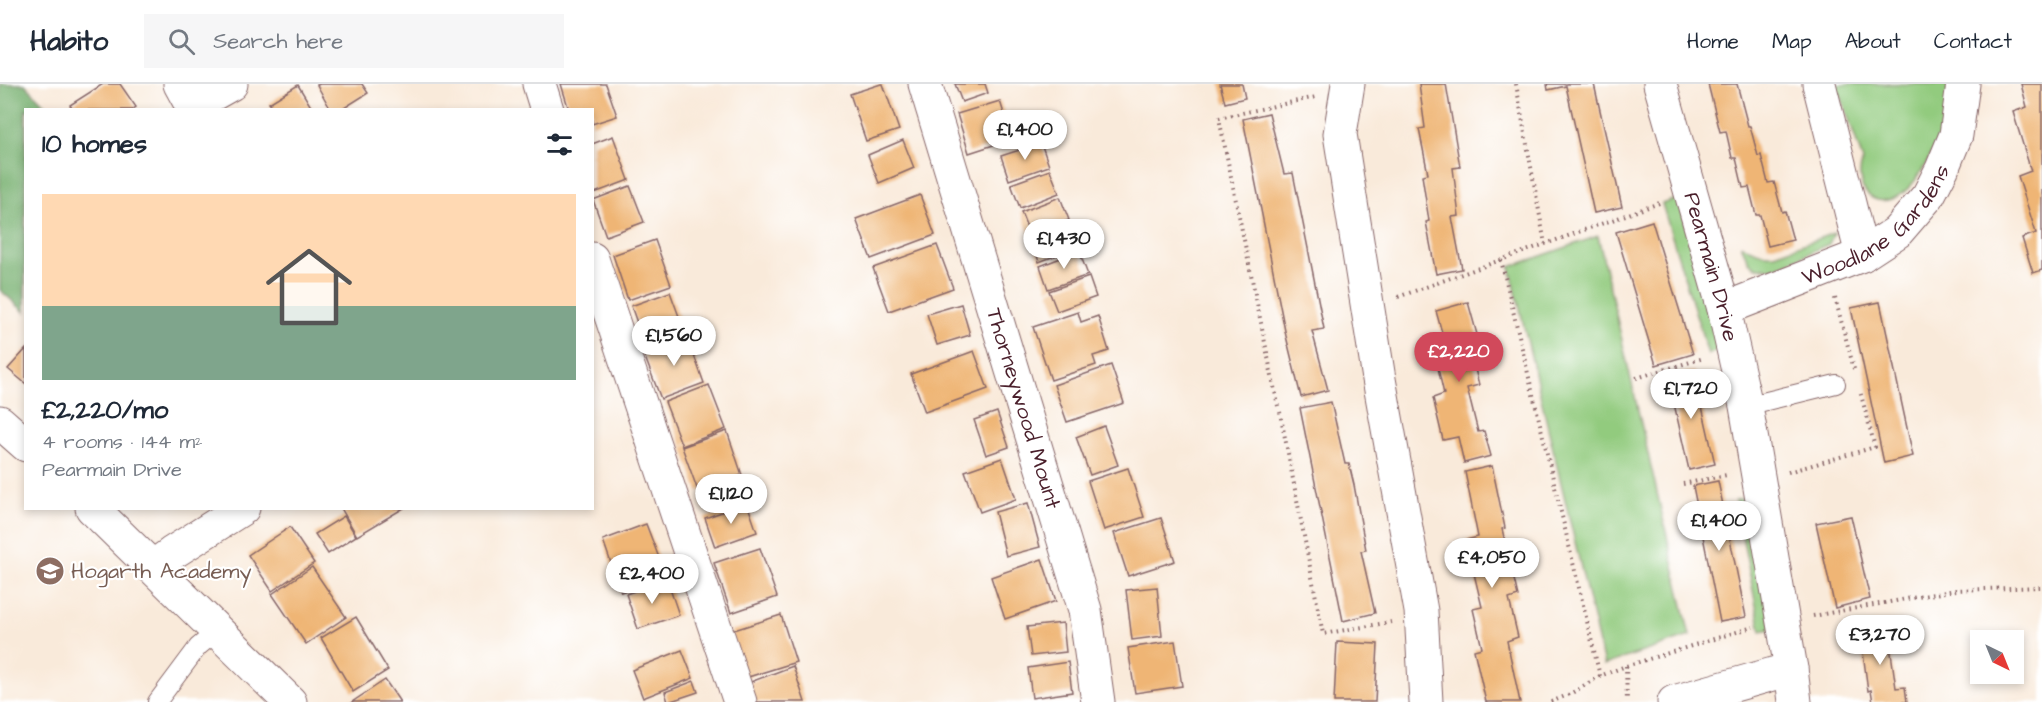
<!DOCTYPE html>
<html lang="en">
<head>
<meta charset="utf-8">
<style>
	:root { --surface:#fff; --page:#f6f6f7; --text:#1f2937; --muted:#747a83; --line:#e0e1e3; --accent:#d1495b }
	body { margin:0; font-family:"Architects Daughter",sans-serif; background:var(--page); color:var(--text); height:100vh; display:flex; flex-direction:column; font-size:22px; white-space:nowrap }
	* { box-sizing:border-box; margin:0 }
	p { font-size:20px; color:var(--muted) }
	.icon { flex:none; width:33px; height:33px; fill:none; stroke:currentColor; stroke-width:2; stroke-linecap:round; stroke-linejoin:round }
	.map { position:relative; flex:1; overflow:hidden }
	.side { position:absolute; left:24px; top:24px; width:570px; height:402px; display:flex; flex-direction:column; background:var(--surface); border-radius:0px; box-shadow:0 3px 9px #0003 }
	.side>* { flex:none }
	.needle { width:39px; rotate:137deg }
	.controls { position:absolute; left:1970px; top:546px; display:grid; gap:12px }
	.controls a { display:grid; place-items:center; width:54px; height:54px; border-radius:0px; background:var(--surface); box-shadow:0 3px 9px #0003; font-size:30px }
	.price { position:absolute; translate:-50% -51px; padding:0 14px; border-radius:21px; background:#fff; color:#222; font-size:20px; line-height:39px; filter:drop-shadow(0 2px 3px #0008) }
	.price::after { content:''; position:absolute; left:50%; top:36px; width:18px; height:14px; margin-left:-9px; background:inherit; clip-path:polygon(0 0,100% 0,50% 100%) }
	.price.current { background:var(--accent); color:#fff }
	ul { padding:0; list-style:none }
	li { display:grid; align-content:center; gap:12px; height:318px; padding:0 18px }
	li+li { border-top:2px solid var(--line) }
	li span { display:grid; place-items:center; height:186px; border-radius:0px; color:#555 }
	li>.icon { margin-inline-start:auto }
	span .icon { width:108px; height:108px; fill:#fffc; stroke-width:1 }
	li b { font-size:26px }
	h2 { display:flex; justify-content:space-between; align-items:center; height:72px; padding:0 18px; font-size:26px }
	header { display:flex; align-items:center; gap:36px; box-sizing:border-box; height:84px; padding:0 30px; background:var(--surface); border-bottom:2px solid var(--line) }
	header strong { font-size:28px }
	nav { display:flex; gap:33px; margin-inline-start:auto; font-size:21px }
	.search { width:420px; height:54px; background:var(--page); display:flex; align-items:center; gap:15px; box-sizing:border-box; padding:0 21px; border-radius:0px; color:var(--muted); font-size:22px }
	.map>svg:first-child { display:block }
</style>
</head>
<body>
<header>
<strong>Habito</strong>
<div class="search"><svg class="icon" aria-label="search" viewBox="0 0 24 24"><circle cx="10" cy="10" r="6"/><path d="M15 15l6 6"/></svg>Search here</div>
<nav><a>Home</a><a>Map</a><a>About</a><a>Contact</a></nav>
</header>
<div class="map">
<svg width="2042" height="618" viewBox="0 0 2042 618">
	<rect width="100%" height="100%" fill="#fff"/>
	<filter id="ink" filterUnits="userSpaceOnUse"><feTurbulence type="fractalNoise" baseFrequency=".0167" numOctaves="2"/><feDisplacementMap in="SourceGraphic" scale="12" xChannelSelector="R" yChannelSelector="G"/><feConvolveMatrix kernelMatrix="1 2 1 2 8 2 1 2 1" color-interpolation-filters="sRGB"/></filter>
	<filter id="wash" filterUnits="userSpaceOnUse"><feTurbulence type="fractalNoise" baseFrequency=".008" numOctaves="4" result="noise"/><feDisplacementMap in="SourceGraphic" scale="24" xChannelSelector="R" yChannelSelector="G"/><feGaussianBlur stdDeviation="1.35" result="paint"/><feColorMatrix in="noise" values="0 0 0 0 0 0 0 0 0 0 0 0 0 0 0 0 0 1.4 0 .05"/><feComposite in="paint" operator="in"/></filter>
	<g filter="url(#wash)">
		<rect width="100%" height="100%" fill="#f9eada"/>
		<g fill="#92cb7e" stroke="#6e7554" stroke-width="1.5">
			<path d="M1830 0H1949C1948 9 1949 19 1947 28 1941 54 1920 103 1894 114 1869 125 1853 99 1863 77L1841 12 1831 5Z"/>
			<path d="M1678 114 1723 265 1708 270 1662 120Z"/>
			<path d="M1834 149 1829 160 1775 184H1757L1749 178 1741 161 1765 170H1775Z"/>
			<path d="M1598 152 1690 552 1604 581 1510 183Z"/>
			<path d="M1746 414 1772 545 1761 547 1735 416Z"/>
		</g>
		<path fill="#75af6d" stroke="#60674c" stroke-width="1.5" d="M0 0H25L49 25 26 26 25 228 0 206Z"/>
		<g id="blocks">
			<g fill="#efb574">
				<path d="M103 0H120L136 23 132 26H73L70 21Z"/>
				<path d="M320 0H362L368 9 341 26H331L317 1Z"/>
				<path d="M561 0H606L617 32 592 40V26H569Z"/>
				<path d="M881 0H883L899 46 866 57 850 10Z"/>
				<path d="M955 0H985L988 9 962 18Z"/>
				<path d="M1220 0H1242L1245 14 1225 19Z"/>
				<path d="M1419 0H1446L1460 83 1453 84 1459 132 1452 133 1462 185 1436 190 1426 138 1429 137 1422 91 1428 90 1419 45 1425 44Z"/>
				<path d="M1547 0H1594L1622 123 1594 129 1566 2 1548 6Z"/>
				<path d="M1708 0H1737L1748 42H1750L1758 72 1761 71 1768 99 1774 98 1782 128 1785 127 1793 156 1768 162 1760 131H1756L1749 103 1743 104 1736 74H1732L1726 47 1720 48Z"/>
				<path d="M2021 0H2042V186L2033 189 2022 154 2036 149 2018 92 2031 87 2013 28 2027 23Z"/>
				<path d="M298 1 313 26H274L269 19Z"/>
				<path d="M1000 17 1012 55 969 69 957 30Z"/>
				<path d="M1269 29 1284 90 1293 89 1324 245 1312 247 1328 306 1301 313 1286 252 1243 35Z"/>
				<path d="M613 52 629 96 592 110V60Z"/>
				<path d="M903 56 914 84 879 99 868 71Z"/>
				<path d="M1041 59 1049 82 1009 96 1001 72Z"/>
				<path d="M1050 86 1059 109 1020 124 1011 100Z"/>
				<path d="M630 102 644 138 606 152 593 116Z"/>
				<path d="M920 111 935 151 871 175 856 135Z"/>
				<path d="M1060 113 1069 136 1030 151 1021 128Z"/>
				<path d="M1652 137 1693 270 1656 281 1616 148Z"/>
				<path d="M1070 140 1078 163 1039 178 1031 154Z"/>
				<path d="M655 156 671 201 628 216 613 171Z"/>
				<path d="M937 161 953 204 889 227 873 184Z"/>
				<path d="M1079 167 1088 191 1048 205 1040 182Z"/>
				<path d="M1089 193 1096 213 1057 227 1049 207Z"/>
				<path d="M670 208 684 246 645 261 631 222Z"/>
				<path d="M1468 218 1478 254 1468 257 1479 301 1467 304 1478 348 1484 347 1491 372 1464 379 1458 353 1443 356 1433 314 1444 310 1434 267 1446 263 1436 227Z"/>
				<path d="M1880 218 1913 372 1884 379 1851 224Z"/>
				<path d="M961 220 970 251 937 261 927 230Z"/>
				<path d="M1078 228 1081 238 1098 232 1109 267 1093 272 1096 281 1051 296 1033 243Z"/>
				<path d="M687 252 704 299 661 315 643 268Z"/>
				<path d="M26 265V300L8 285Z"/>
				<path d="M974 267 988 305 925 328 911 290Z"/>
				<path d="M1111 281 1124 319 1067 338 1054 301Z"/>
				<path d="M1694 287 1715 380 1689 386 1668 293Z"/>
				<path d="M709 301 726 345 682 362 665 318Z"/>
				<path d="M1331 318 1345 380H1349L1354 401 1366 466 1361 467 1375 529 1343 537 1300 324Z"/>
				<path d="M997 328 1009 363 986 371 974 336Z"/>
				<path d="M1104 342 1118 381 1090 391 1076 353Z"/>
				<path d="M727 347 742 391 698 407 682 363Z"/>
				<path d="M1002 374 1016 415 980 428 965 387Z"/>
				<path d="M1492 382 1505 444 1502 445 1518 512 1509 515 1518 553 1507 557 1520 618H1486L1474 566 1482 564 1473 525 1482 523 1466 456 1478 453 1465 388Z"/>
				<path d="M1128 384 1144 433 1104 446 1088 397Z"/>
				<path d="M1718 397 1746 533 1720 538 1693 402Z"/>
				<path d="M747 419 757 448 715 463 705 434Z"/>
				<path d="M1028 419 1040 463 1006 472 995 428Z"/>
				<path d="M341 424H404L357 452Z"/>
				<path d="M344 432 356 452 328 470 315 450Z"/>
				<path d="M1851 432 1870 515 1835 524 1816 439Z"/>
				<path d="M1161 434 1175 477 1128 492 1114 449Z"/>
				<path d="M646 440 666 492 621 508 603 456Z"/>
				<path d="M290 443 314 479 272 507 248 471Z"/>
				<path d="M760 464 777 513 731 529 714 479Z"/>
				<path d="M1042 475 1056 517 1005 535 991 493Z"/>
				<path d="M312 483 346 533 306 560 272 510Z"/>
				<path d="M667 496 679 531 638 545 626 510Z"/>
				<path d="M1157 503 1162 552 1132 556 1126 506Z"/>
				<path d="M781 531 796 578 745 594 731 547Z"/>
				<path d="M356 533 388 586 353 608 321 554Z"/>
				<path d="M1063 539 1066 568 1031 572 1027 543Z"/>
				<path d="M1887 541 1896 604 1905 603 1907 618H1873L1871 606 1868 607 1860 545Z"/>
				<path d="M1175 557 1182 602 1135 609 1128 564Z"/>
				<path d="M1337 558 1378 560 1375 618H1334Z"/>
				<path d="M682 566 693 594 643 614 632 586Z"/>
				<path d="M1068 578 1072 608 1032 614 1028 584Z"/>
				<path d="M793 582 805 618H755L748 599Z"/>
				<path d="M385 596 400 618H352Z"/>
				<path d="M694 597 698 608 668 618 665 608Z"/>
			</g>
		</g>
	</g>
	<g filter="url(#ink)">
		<use href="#blocks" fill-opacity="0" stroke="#876668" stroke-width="1.5"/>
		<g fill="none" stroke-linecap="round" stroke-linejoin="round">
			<g stroke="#876668" stroke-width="20">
				<g id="service">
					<path d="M1746 322 1836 300"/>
					<path d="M157 618 198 563 217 547"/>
				</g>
			</g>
			<g stroke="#876668" stroke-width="35">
				<g id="minor">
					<path d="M180 0 192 22 231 0"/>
					<path d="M539 0 547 26"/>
					<path id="s1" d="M925 0 1085 526 1098 618"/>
					<path d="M1348 0 1340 50 1379 295 1421 527 1426 618"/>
					<path id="s2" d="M1660 0 1724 225 1746 322 1791 585 1795 618"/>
					<path d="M1819 0 1862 171"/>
					<path d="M592 175 740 618"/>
					<path id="s3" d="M1724 225 1862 171 1897 148 1928 112 1942 85 1956 51 1963 0"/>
					<path d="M153 483 172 469 243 424"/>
					<path d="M1674 618 1791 585"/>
				</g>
			</g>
			<g stroke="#876668" stroke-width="35">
				<g id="tertiary">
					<path d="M0 338 26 361"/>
					<path d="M92 424 290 618"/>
				</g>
			</g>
			<g stroke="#876668" stroke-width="4" stroke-dasharray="1.5 4.5" stroke-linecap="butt">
				<path d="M1516 0 1545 160"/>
				<path d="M1501 176 1600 592"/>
				<path d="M1398 213 1662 118"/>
				<path d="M1835 214 1854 285"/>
				<path d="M1636 294 1704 274"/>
				<path d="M1278 322 1219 34 1316 13"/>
				<path d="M1280 328 1323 550 1391 538"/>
				<path d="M1788 388 1875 363 1860 307"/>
				<path d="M1683 400 1727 391"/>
				<path d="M1813 532 1956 506 2042 503"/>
				<path d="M1626 582 1627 618"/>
				<path d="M1551 618 1570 610 1600 592 1626 582 1753 543"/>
			</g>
			<use href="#service" stroke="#fff" stroke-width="18"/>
			<use href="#minor" stroke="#fff" stroke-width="33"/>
			<use href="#tertiary" stroke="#fff" stroke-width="33"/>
		</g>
	</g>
	<defs>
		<g id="school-disc" transform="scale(1.5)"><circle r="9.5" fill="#8d6e63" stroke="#fff"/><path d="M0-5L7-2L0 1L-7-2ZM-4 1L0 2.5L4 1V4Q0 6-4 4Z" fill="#fff"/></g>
	</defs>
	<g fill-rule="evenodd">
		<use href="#school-disc" x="50" y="487"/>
	</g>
	<g text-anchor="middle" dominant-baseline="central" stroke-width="4.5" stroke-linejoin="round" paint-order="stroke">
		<g font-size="22" fill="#4a1f2b" stroke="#fff">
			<text stroke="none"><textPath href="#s3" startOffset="178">Woodlane Gardens</textPath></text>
			<text stroke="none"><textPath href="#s2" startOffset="190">Pearmain Drive</textPath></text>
			<text stroke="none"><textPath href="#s1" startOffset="339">Thorneywood Mount</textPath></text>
		</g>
		<g font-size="22" fill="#785e54" stroke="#fff" text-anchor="start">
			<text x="71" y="487">Hogarth Academy</text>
		</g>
	</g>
</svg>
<div class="controls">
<a><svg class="needle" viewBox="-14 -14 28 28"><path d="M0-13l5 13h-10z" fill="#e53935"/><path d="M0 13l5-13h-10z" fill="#747a83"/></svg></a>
</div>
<b class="price" style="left:1025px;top:77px">£1,400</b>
<b class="price" style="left:1064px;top:186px">£1,430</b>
<b class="price" style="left:674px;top:283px">£1,560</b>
<b class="price current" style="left:1459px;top:299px">£2,220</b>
<b class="price" style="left:1691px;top:336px">£1,720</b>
<b class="price" style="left:731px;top:441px">£1,120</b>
<b class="price" style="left:1719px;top:468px">£1,400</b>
<b class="price" style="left:1492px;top:505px">£4,050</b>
<b class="price" style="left:652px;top:521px">£2,400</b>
<b class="price" style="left:1880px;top:582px">£3,270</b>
<section class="side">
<h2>10 homes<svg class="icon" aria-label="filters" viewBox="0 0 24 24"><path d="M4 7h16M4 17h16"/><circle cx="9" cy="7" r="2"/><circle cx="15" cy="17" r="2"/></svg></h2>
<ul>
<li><span style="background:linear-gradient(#ffd9b3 60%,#7fa58c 0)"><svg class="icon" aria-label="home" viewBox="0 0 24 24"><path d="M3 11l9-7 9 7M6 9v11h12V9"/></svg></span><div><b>£2,220/mo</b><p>4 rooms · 144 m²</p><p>Pearmain Drive</p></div></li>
</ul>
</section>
</div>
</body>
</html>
